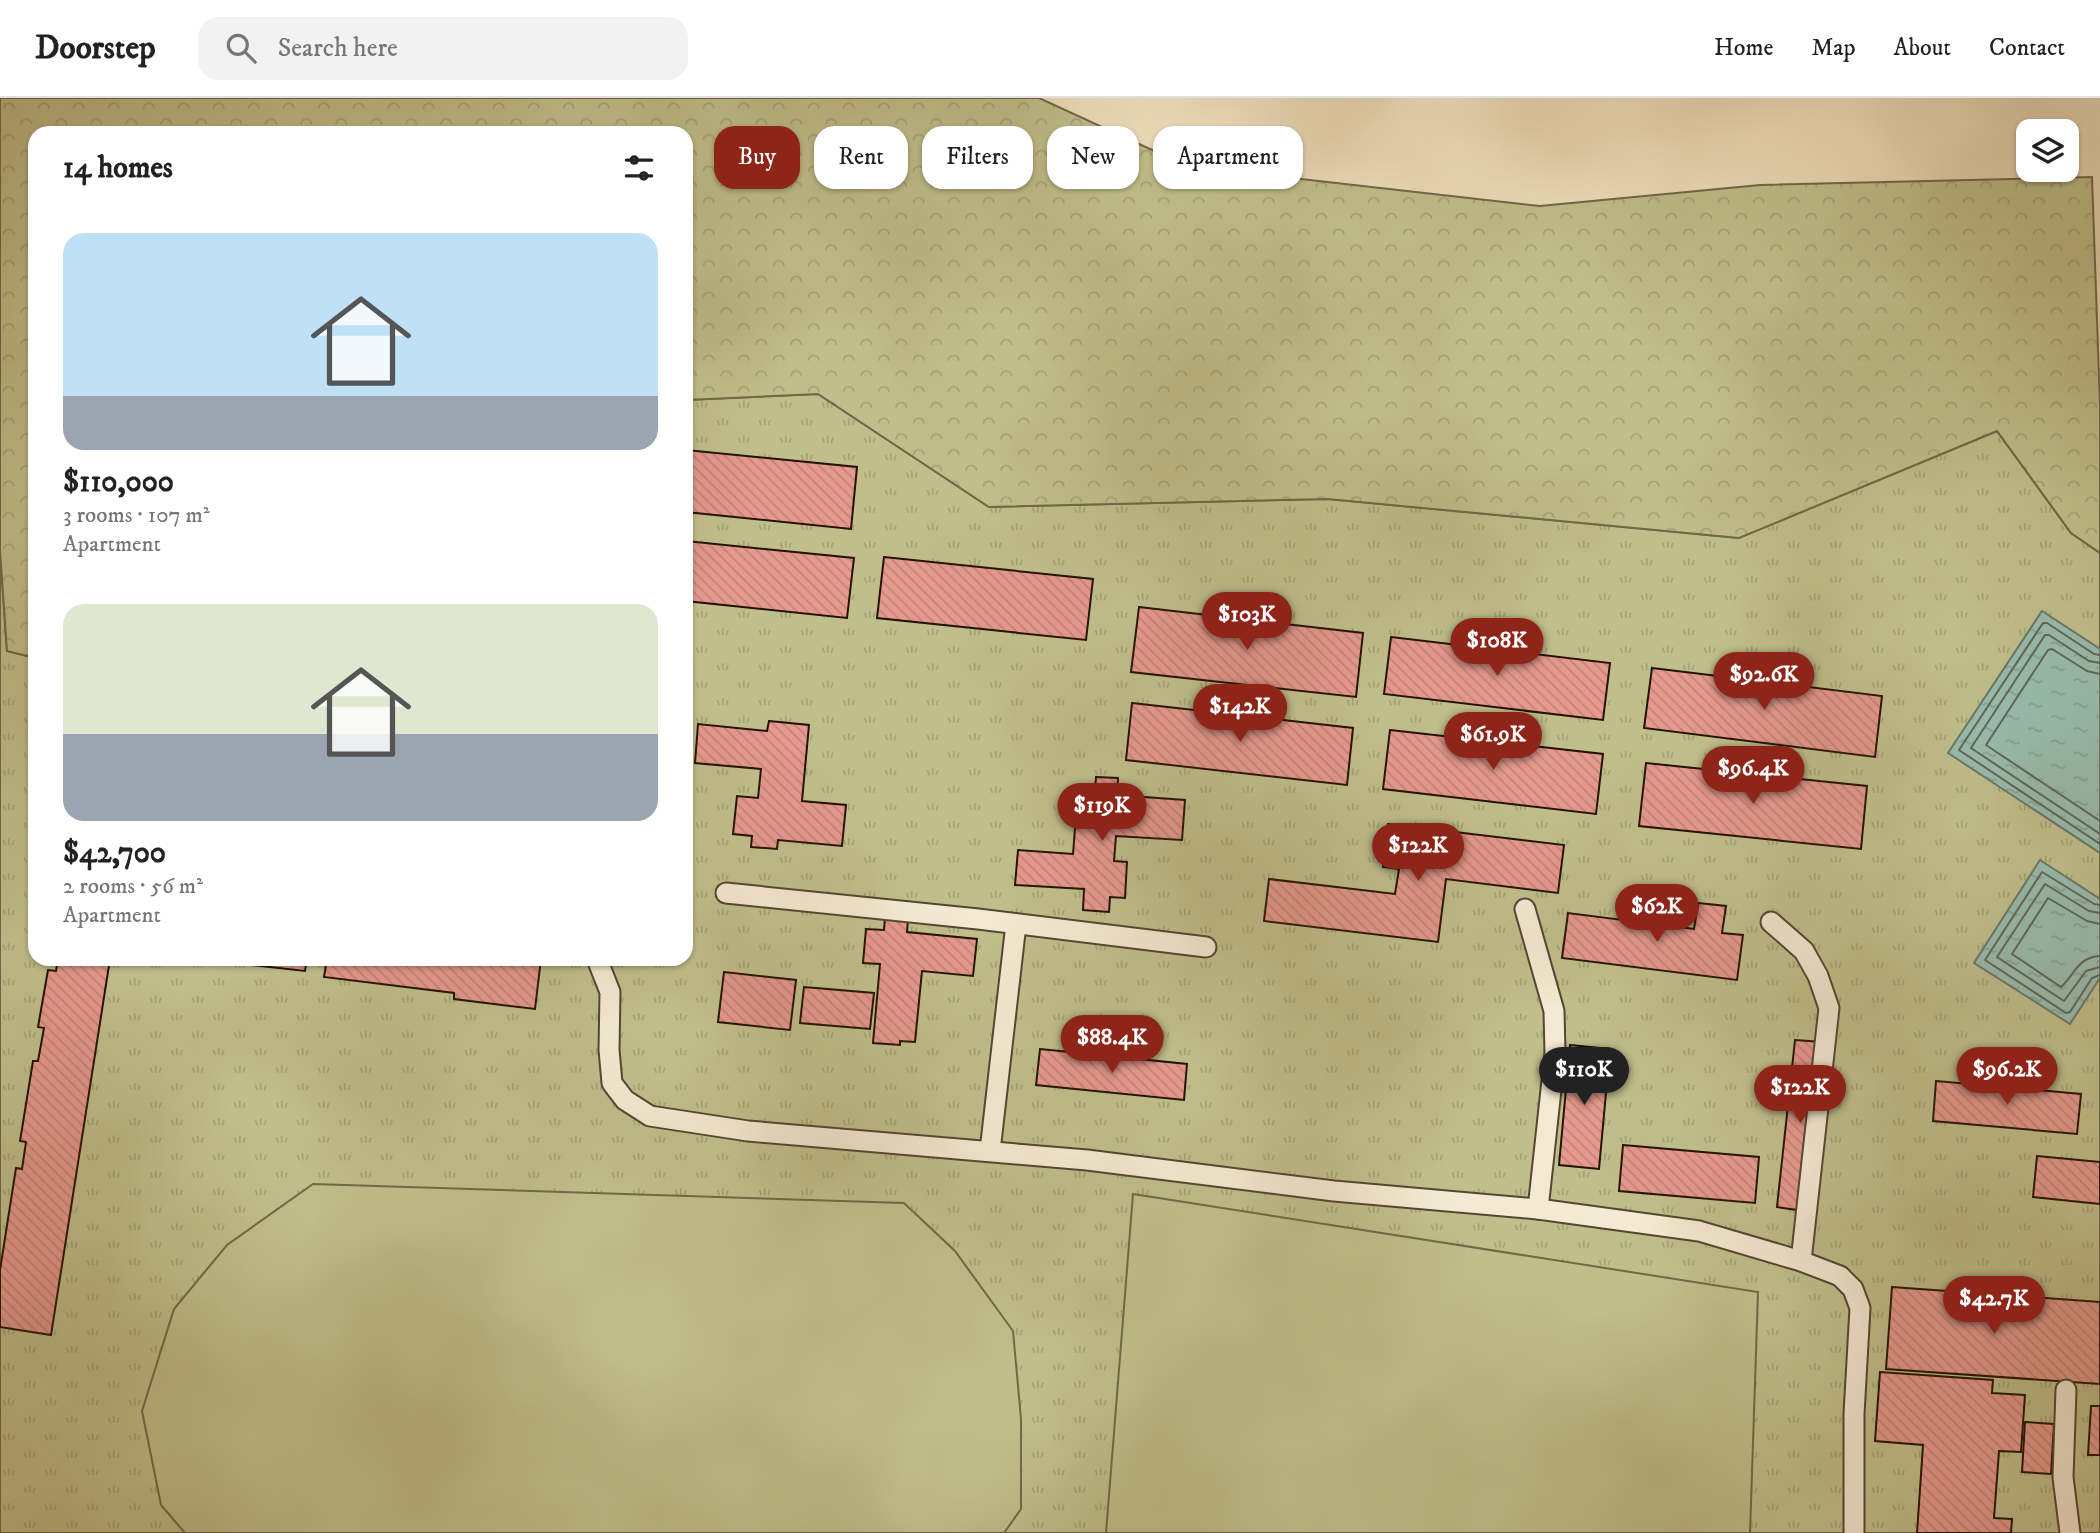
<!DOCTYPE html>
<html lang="en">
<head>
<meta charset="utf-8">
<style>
	:root { --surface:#fff; --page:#f2f2f2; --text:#222; --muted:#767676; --line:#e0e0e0; --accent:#8f2418 }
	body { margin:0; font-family:"IM FELL DW Pica",serif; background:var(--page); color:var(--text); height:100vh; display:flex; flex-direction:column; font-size:26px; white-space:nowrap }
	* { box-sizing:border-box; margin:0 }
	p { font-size:23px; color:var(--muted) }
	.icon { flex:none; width:38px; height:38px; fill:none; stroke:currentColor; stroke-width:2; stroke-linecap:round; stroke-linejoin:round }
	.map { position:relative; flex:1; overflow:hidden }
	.panel { position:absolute; left:28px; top:28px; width:665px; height:840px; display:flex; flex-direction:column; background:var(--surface); border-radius:21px; box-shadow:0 2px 5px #0004 }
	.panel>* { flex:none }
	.guide { position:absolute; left:714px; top:28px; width:665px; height:63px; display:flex; gap:14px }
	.buttons { position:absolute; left:2016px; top:21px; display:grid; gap:14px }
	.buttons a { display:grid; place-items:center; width:63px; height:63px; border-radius:14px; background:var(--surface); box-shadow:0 2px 5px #0004; font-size:35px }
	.price { position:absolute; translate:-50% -60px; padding:0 16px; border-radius:24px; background:var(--accent); color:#fff; font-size:23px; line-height:46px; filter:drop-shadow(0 2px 4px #0008) }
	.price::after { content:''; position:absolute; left:50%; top:42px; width:21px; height:16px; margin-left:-10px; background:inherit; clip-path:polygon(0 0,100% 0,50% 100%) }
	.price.current { background:#222; color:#fff }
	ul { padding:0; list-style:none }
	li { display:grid; align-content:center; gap:14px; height:371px; padding:0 35px }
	li span { display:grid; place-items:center; height:217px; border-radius:21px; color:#555 }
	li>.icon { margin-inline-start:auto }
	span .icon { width:126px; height:126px; fill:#fffc; stroke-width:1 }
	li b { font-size:30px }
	h2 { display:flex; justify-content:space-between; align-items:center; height:84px; padding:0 35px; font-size:30px }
	.pill { padding:0 24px; border-radius:21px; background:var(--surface); box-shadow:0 2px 5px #0004; font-size:24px; line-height:63px }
	.pill.current { background:var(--accent); color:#fff }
	header { display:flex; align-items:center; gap:42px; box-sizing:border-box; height:98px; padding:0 35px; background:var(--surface); border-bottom:2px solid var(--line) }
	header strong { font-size:33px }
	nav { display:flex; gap:38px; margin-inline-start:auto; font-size:24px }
	.search { width:490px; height:63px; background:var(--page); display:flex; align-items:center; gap:18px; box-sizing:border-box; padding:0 24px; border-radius:21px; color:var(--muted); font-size:26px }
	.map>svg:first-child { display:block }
</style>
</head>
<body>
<header>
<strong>Doorstep</strong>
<div class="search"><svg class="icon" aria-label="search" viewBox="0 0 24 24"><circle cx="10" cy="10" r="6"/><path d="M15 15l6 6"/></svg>Search here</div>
<nav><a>Home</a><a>Map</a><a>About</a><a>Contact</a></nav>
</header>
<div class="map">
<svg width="2100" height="1435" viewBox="0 0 2100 1435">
	<defs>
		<pattern id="grass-tufts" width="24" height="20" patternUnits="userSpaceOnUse" patternTransform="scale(1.75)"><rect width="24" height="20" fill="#c0bf8c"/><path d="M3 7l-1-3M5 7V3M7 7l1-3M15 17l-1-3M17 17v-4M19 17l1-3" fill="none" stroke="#a5a377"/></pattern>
		<pattern id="forest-crowns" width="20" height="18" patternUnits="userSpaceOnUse" patternTransform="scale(1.75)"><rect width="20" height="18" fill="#c0bf8c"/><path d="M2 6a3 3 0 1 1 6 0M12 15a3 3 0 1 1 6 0" fill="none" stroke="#a5a377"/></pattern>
		<pattern id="water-ripples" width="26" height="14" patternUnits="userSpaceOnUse" patternTransform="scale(1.75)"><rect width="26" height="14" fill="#99bcae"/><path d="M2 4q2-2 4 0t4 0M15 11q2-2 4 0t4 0" fill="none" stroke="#84a194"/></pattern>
		<pattern id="building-back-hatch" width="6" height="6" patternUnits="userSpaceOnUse" patternTransform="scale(1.75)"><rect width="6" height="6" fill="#e6998e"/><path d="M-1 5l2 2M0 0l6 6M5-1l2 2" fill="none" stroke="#c58379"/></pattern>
	</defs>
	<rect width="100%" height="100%" fill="#eedebc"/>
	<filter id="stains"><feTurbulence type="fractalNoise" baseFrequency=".00286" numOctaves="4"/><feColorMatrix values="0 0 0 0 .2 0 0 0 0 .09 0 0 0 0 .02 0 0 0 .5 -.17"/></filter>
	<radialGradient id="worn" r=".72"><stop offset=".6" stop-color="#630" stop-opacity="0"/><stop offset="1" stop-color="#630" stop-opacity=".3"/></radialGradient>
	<path fill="url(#grass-tufts)" stroke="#726848" stroke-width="2" d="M818 296 989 409 1328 401 1739 440 1997 333 2071 435 2100 455V1435H0V453L7 553 35 560V861H686V302Z"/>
	<path fill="url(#forest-crowns)" stroke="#726848" stroke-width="2" d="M0 0H1039L1187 68 1540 108 1760 87 2092 79 2100 308V455L2071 435 1997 333 1739 440 1328 401 989 409 818 296 686 302V35H35V560L7 553 0 453Z"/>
	<g fill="#c0bf8c" stroke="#726848" stroke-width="2">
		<path d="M313 1086 904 1105 955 1153 1013 1233 1021 1321V1411L1004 1435H185L161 1407 142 1313 174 1211 227 1147Z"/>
		<path d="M1133 1096 1758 1194 1750 1435H1106Z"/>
	</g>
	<g fill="url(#water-ripples)" stroke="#6a786a" stroke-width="2">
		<path d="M2042 513 2100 551V755L1948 655Z"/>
		<path d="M2040 762 2100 801V880L2070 926 1974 865Z"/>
	</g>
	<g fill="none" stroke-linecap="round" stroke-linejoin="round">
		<g stroke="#5e6759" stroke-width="2">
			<path d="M2100 557 2094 556 2047 525H2043L1959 652 2100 746"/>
			<path d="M2100 565 2089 563 2049 537H2045L1971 650 2100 736"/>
			<path d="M2100 576 2087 573 2052 551 2048 552 1986 647 2100 723"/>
			<path d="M2100 807 2094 806 2042 774 1985 862 2066 915 2070 914 2092 880 2100 877"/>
			<path d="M2100 815 2089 813 2045 786 1997 859 2064 903 2086 873 2100 869"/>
			<path d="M2100 826 2087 823 2048 800 2012 856 2061 889C2075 876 2078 859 2100 858"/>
		</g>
	</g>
	<g fill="url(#building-back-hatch)" stroke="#241204" stroke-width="2">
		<path d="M686 352 857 369 851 431 686 414Z"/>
		<path d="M686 443 854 460 847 520 686 503Z"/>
		<path d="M884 459 1093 481 1086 542 877 520Z"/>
		<path d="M1139 509 1363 535 1356 599 1131 574Z"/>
		<path d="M1391 539 1610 565 1603 622 1384 596Z"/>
		<path d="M1652 570 1882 598 1875 659 1644 630Z"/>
		<path d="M1132 605 1353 630 1347 687 1126 662Z"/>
		<path d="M769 623 809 627 802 703 846 707 842 748 778 742 777 751 751 749 752 738 733 736 737 698 758 700 761 671 695 665 698 626 767 633Z"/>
		<path d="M1390 632 1603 656 1596 716 1383 691Z"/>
		<path d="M1646 665 1867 688 1861 751 1639 728Z"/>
		<path d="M1096 679 1118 680 1117 697 1185 702 1182 742 1116 738 1114 763 1127 764 1125 800 1110 799 1109 814 1083 812 1084 791 1015 787 1018 752 1073 756 1078 692 1095 693Z"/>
		<path d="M1388 726 1564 747 1558 795 1446 781 1438 844 1264 823 1269 781 1395 796 1399 771 1383 769Z"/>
		<path d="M1698 805 1726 808 1722 835 1743 837 1737 882 1562 860 1568 815 1694 831Z"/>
		<path d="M885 819 908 821 907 834 977 841 973 878 922 873 915 944 900 943V947L873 945 880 866 863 865 866 831 884 832Z"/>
		<path d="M58 861H110L51 1237 0 1229V1172L16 1070 22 1071 26 1044 20 1043 33 963H38L44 930 38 929 48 872 56 873Z"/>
		<path d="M215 861H307L305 873 215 863Z"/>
		<path d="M327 861H541L535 911 454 901V895L324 879Z"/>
		<path d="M724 874 796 882 790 932 718 924Z"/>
		<path d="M804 889 874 895 870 931 800 925Z"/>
		<path d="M1795 942 1822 944 1804 1113 1777 1109Z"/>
		<path d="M1570 947 1610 951 1599 1071 1559 1067Z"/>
		<path d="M1040 951 1187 966 1184 1002 1036 987Z"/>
		<path d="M1936 983 2081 996 2077 1036 1933 1023Z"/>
		<path d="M1623 1047 1759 1059 1755 1105 1619 1093Z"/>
		<path d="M2037 1058 2100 1064V1106L2033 1099Z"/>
		<path d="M1892 1189 2100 1204V1286L1886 1271Z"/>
		<path d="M1880 1274 1993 1282 1992 1295 2025 1297 2021 1354 1999 1353 1994 1420 2012 1421 2011 1435H1917L1923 1347 1875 1343Z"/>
		<path d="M2091 1308H2100V1357H2088Z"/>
		<path d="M2025 1324 2054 1326 2051 1376 2022 1374Z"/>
	</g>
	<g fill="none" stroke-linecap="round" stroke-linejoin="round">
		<g stroke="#564532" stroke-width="23">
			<g id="lane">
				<path d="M726 795 978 821 1206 849"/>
				<path d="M1525 811 1554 913 1555 955 1538 1111"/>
				<path d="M1771 824 1804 853 1818 878 1829 910 1801 1163"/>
				<path d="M597 861 610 894 609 952 612 985 625 1002 650 1018 748 1033 1087 1062 1334 1093 1538 1111 1699 1133 1801 1163 1840 1178 1853 1191 1860 1210 1854 1316V1435"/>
				<path d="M990 1053 1016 826"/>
				<path d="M2066 1292 2063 1379 2070 1435"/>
			</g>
		</g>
		<use href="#lane" stroke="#f4ead3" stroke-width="19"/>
	</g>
	<rect width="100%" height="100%" filter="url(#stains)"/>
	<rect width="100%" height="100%" fill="url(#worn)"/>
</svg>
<div class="buttons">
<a><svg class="icon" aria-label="layers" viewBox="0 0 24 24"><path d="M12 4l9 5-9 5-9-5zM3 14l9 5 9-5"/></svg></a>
</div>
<b class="price" style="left:1247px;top:554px">$103K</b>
<b class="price" style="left:1497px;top:580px">$108K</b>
<b class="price" style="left:1764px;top:614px">$92.6K</b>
<b class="price" style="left:1240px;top:646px">$142K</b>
<b class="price" style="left:1493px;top:674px">$61.9K</b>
<b class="price" style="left:1753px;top:708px">$96.4K</b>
<b class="price" style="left:1102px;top:745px">$119K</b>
<b class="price" style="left:1418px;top:785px">$122K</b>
<b class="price" style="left:1657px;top:846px">$62K</b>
<b class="price" style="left:1112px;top:977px">$88.4K</b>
<b class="price current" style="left:1584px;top:1009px">$110K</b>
<b class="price" style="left:2007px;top:1009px">$96.2K</b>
<b class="price" style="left:1800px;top:1027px">$122K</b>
<b class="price" style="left:1994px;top:1238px">$42.7K</b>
<div class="guide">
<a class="pill current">Buy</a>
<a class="pill">Rent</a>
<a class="pill">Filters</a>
<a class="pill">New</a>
<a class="pill">Apartment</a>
</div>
<section class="panel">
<h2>14 homes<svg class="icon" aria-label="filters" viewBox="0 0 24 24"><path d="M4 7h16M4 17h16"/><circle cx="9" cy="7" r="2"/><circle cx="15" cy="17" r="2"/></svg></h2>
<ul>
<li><span style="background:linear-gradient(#bfe0f5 75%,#9aa5b1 0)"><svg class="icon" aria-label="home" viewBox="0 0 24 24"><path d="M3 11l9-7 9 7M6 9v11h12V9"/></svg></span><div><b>$110,000</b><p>3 rooms · 107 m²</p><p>Apartment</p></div></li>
<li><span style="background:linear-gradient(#dfe7d0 60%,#9aa5b1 0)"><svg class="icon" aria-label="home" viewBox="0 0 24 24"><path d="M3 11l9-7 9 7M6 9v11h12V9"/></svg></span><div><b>$42,700</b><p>2 rooms · 56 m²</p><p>Apartment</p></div></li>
</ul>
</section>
</div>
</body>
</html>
